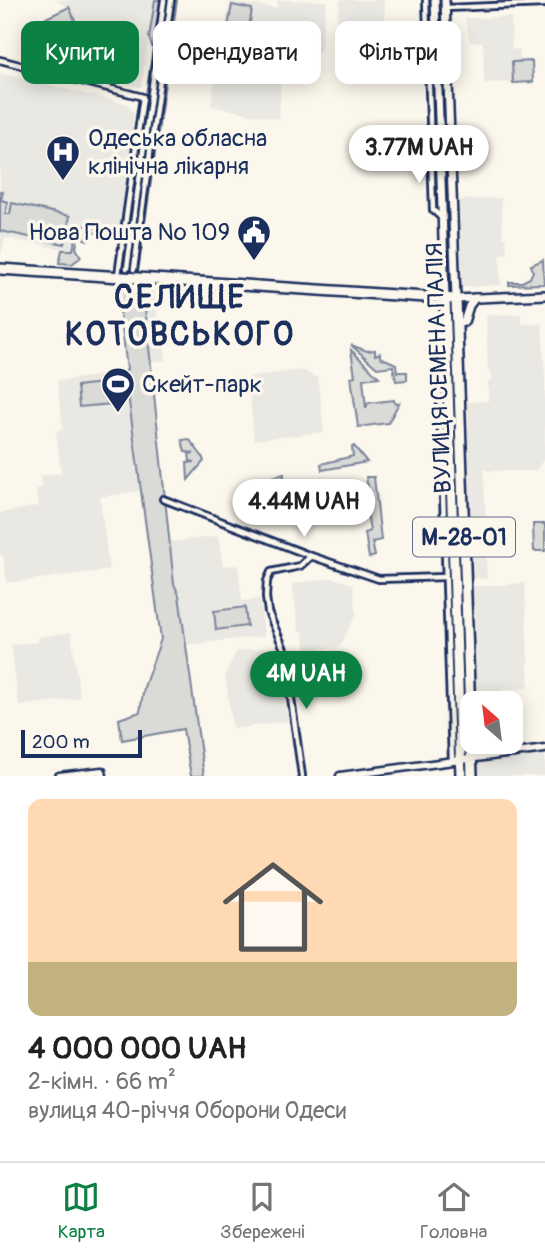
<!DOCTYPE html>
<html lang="uk">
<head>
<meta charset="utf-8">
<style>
	:root { --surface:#fff; --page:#f6f6f6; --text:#202124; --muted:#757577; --line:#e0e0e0; --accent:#0b8043 }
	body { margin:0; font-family:Pangolin,sans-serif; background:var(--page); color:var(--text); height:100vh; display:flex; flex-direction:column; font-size:26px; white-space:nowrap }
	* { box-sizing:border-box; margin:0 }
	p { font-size:23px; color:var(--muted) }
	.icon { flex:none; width:38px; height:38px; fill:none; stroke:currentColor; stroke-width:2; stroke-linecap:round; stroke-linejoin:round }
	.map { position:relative; height:776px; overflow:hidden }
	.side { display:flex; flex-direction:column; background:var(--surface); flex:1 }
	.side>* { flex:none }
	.guide { position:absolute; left:21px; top:21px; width:504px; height:63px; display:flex; gap:14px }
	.needle { width:46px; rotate:332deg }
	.controls { position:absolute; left:460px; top:691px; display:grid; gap:14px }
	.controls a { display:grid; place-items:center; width:63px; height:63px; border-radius:14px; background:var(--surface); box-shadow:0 4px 18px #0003; font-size:35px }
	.scale { position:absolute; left:21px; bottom:18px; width:121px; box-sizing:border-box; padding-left:7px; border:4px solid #1b2f5e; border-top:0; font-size:19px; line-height:24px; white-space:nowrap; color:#1b2f5e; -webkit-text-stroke:5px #fbf7ec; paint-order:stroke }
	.price { position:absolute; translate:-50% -60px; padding:0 16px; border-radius:24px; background:#fff; color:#222; font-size:23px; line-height:46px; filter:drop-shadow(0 2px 4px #0008) }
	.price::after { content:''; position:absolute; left:50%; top:42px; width:21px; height:16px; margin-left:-10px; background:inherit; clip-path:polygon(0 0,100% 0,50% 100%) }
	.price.current { background:var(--accent); color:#fff }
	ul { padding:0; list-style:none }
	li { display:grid; align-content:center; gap:14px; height:371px; padding:0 28px }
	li+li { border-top:2px solid var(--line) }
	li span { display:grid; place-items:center; height:217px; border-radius:14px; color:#555 }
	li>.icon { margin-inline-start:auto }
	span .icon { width:126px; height:126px; fill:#fffc; stroke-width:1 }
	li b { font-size:30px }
	.pill { padding:0 24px; border-radius:14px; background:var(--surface); box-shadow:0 4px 18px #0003; font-size:24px; line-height:63px }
	.pill.current { background:var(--accent); color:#fff }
	.menu { display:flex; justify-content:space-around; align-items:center; height:98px; border-top:2px solid var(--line); background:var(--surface); font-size:19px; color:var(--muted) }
	.menu a { display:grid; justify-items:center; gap:4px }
	.menu .current { color:var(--accent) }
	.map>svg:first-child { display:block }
</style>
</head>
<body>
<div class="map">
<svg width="545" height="776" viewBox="0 0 545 776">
	<rect width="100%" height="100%" fill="#fbf7ec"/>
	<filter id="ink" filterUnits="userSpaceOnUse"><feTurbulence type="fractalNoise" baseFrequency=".0143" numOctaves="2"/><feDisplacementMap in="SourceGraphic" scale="14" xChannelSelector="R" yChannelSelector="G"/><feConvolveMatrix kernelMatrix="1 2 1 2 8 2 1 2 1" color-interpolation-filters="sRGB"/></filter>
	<g filter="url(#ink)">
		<g fill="#eae8e2">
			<path d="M53 0H155L141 87 68 69 64 60 88 49 69 7Z"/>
			<path d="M278 0 327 1 320 51 223 39 230 2 276 8Z"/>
			<path d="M340 0H384L386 46 334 39Z"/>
			<path d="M511 17 512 49 520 50V62L512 63 513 82 484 83 483 42H470L465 18Z"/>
			<path d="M219 52 282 59 279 119 211 106Z"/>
			<path d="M0 73 128 104 134 114 120 231 78 225 73 251 5 238 0 259Z"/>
			<path d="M501 198 503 237 506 238 507 254H500L501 285 462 287 459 200Z"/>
			<path d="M143 289 155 291 160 345H164L166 360 151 362 145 309 139 310 137 295 143 294Z"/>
			<path d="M521 314V321L524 324H542L545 375V458L535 471H490L484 469 487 579 471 578 467 402 488 401V381H491V370H488L486 315Z"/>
			<path d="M302 370 318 378 324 432 254 440 248 377Z"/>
			<path d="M125 372 140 491 100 497 109 570 7 583 3 556 0 555V513L38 506 36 489 42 488 40 476 61 473 56 431 63 429 57 381Z"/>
			<path d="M218 536 223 566 238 565 242 601 260 599 264 636 186 645 179 595 174 584 169 542Z"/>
			<path d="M333 578 353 584 356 615 340 646 306 651 303 631H299L292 584Z"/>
			<path d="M525 583 529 688 502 689V703L472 704V742H503V747L471 750 465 587Z"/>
			<path d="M71 632 80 698 19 706 11 645 38 642V637Z"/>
			<path d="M265 648 279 663 288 721 233 729 225 675 237 651Z"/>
			<path d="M545 755V776H477L476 762Z"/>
		</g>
		<g fill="#dadad7" stroke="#7a849a" stroke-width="2">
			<path d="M155 0H177L138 272 127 271 124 266 125 254 129 251 135 194 131 192 153 49 149 38Z"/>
			<path d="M232 5 252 9 247 41 226 38Z"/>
			<path d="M69 7 88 49 64 60 44 19Z"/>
			<path d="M443 39 453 285 452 286 441 40Z"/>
			<path d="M532 61 533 82 513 83 512 62Z"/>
			<path d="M0 191 3 192 1 200 8 202 5 214H10L12 203 70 216 64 244 0 231Z"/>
			<path d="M78 225 120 231V234L113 238 106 232 95 233 89 229 86 234 90 238 89 240 84 239V230L80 229 76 248 81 257 72 264 59 263 62 250H73Z"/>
			<path d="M543 260 544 284 509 285V282H522L530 278 533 271 531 265Z"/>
			<path d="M117 288 130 289V295H137L139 309H145L174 584 179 595 204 776H191L183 729 122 740 119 719 140 712 144 687 161 639 125 372 127 369Z"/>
			<path d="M351 345 367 351 375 350V355L380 353V357L396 364 397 372H407V380L396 381 393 366 377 368Z"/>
			<path d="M351 350 379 377 363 379 366 408 368 403 394 400 395 404 399 403 388 423 358 427 351 377 355 376Z"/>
			<path d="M110 382 112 404 79 407 77 386Z"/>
			<path d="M189 439 202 456 204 461 188 480 187 463 195 462 190 461 189 454 194 453 185 452 182 440Z"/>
			<path d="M354 446 367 462 322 470 321 464 353 456 352 447Z"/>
			<path d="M284 474V490L255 495 272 477Z"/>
			<path d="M366 477H374L381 540 372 542 375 556 369 558 365 533 370 531 366 506 371 505Z"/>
			<path d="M533 524H545V551H534Z"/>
			<path d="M462 588 467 740 464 741 459 589Z"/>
			<path d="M245 607 247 626 216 630 214 611Z"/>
		</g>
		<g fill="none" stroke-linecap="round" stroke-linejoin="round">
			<g stroke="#1b2f5e" stroke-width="10">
				<g id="street">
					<path d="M426 0 433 210 442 218"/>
					<path d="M446 8 545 4"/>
					<path d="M0 60 143 97 118 275"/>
					<path d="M127 268 164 0"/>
					<path d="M134 269 171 0"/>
					<path d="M446 365 439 376 452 761"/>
					<path d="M163 499 311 556 379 579 445 577"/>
					<path d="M302 776 284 649 268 612 266 597 267 581 271 572 300 566 311 556"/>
				</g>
			</g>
			<g stroke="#1b2f5e" stroke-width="11">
				<g id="secondary">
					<path d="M59 776 102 771 103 776"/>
					<path d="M340 776 545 749"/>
				</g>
			</g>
			<g stroke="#1b2f5e" stroke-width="12">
				<g id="primary">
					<path d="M435 0 445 298"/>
					<path d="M445 0 456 299 545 295"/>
					<path d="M457 324 464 322 469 306 475 298"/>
				</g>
			</g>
			<g stroke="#1b2f5e" stroke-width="14">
				<g id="highway">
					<path d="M0 269 456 299 472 776"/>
					<path d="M445 298 461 776"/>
				</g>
			</g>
			<use href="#street" stroke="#fbf7ec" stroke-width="4.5"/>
			<use href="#secondary" stroke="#fbf7ec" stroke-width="6"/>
			<use href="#primary" stroke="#fbf7ec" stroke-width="7"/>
			<use href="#highway" stroke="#fbf7ec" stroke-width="9"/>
		</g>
	</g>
	<defs>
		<g id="hospital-pin" transform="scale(1.75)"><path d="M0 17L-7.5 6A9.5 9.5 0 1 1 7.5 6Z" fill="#1b2f5e" stroke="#fbf7ec"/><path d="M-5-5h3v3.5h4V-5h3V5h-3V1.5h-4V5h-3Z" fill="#fff"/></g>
		<g id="civic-pin" transform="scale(1.75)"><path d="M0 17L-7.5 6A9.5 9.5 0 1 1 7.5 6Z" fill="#1b2f5e" stroke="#fbf7ec"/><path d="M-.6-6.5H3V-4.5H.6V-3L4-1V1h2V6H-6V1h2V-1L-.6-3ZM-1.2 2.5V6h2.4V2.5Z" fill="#fff"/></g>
		<g id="stadium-pin" transform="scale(1.75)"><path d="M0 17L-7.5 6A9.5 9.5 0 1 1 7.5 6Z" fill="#1b2f5e" stroke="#fbf7ec"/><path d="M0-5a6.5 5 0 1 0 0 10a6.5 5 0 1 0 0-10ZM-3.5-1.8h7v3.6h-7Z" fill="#fff"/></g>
	</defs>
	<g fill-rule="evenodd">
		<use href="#hospital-pin" x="63" y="152"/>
		<use href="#civic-pin" x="254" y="232"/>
		<use href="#stadium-pin" x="118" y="384"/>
	</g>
	<g text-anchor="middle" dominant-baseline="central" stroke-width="7" stroke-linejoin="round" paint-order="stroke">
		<rect fill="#fbf7ec" stroke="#5e6b89" stroke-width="2" x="413" y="517.5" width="102" height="39" rx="5"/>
		<g font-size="23" font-weight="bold" fill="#1b2f5e">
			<text x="464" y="537">М-28-01</text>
		</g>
		<g font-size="24" fill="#1b2f5e" stroke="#fbf7ec" text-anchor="start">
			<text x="88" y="138">Одеська обласна<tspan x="88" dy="28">клінічна лікарня</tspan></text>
			<text x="230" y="232" text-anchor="end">Нова Пошта № 109</text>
			<text x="142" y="384">Скейт-парк</text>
		</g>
		<g font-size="24" fill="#1b2f5e" stroke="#fbf7ec">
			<text transform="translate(439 368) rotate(-92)">ВУЛИЦЯ СЕМЕНА ПАЛІЯ</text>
		</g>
		<g font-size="32" font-weight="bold" letter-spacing="2" fill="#1b2f5e" stroke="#fbf7ec">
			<text x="180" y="298">СЕЛИЩЕ<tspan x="180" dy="37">КОТОВСЬКОГО</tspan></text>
		</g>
	</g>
</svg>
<div class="controls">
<a><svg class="needle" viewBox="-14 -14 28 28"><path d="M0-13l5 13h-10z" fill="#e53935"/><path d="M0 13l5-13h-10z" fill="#757577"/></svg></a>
</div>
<div class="scale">200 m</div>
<b class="price" style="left:419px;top:185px">3.77M UAH</b>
<b class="price" style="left:304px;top:539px">4.44M UAH</b>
<b class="price current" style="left:306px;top:711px">4M UAH</b>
<div class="guide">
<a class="pill current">Купити</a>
<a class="pill">Орендувати</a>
<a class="pill">Фільтри</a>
</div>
</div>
<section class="side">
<ul>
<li><span style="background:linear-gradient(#ffd9b3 75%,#c2b280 0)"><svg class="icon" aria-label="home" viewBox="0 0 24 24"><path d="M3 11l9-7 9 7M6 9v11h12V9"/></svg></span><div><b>4 000 000 UAH</b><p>2-кімн. · 66 m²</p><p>вулиця 40-річчя Оборони Одеси</p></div></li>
</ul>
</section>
<nav class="menu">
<a class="current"><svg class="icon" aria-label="map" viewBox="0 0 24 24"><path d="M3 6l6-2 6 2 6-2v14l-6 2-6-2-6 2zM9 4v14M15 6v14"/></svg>Карта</a>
<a><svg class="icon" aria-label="saved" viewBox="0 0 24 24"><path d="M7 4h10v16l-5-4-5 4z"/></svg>Збережені</a>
<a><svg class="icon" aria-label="home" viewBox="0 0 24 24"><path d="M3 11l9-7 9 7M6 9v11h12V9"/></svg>Головна</a>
</nav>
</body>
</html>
